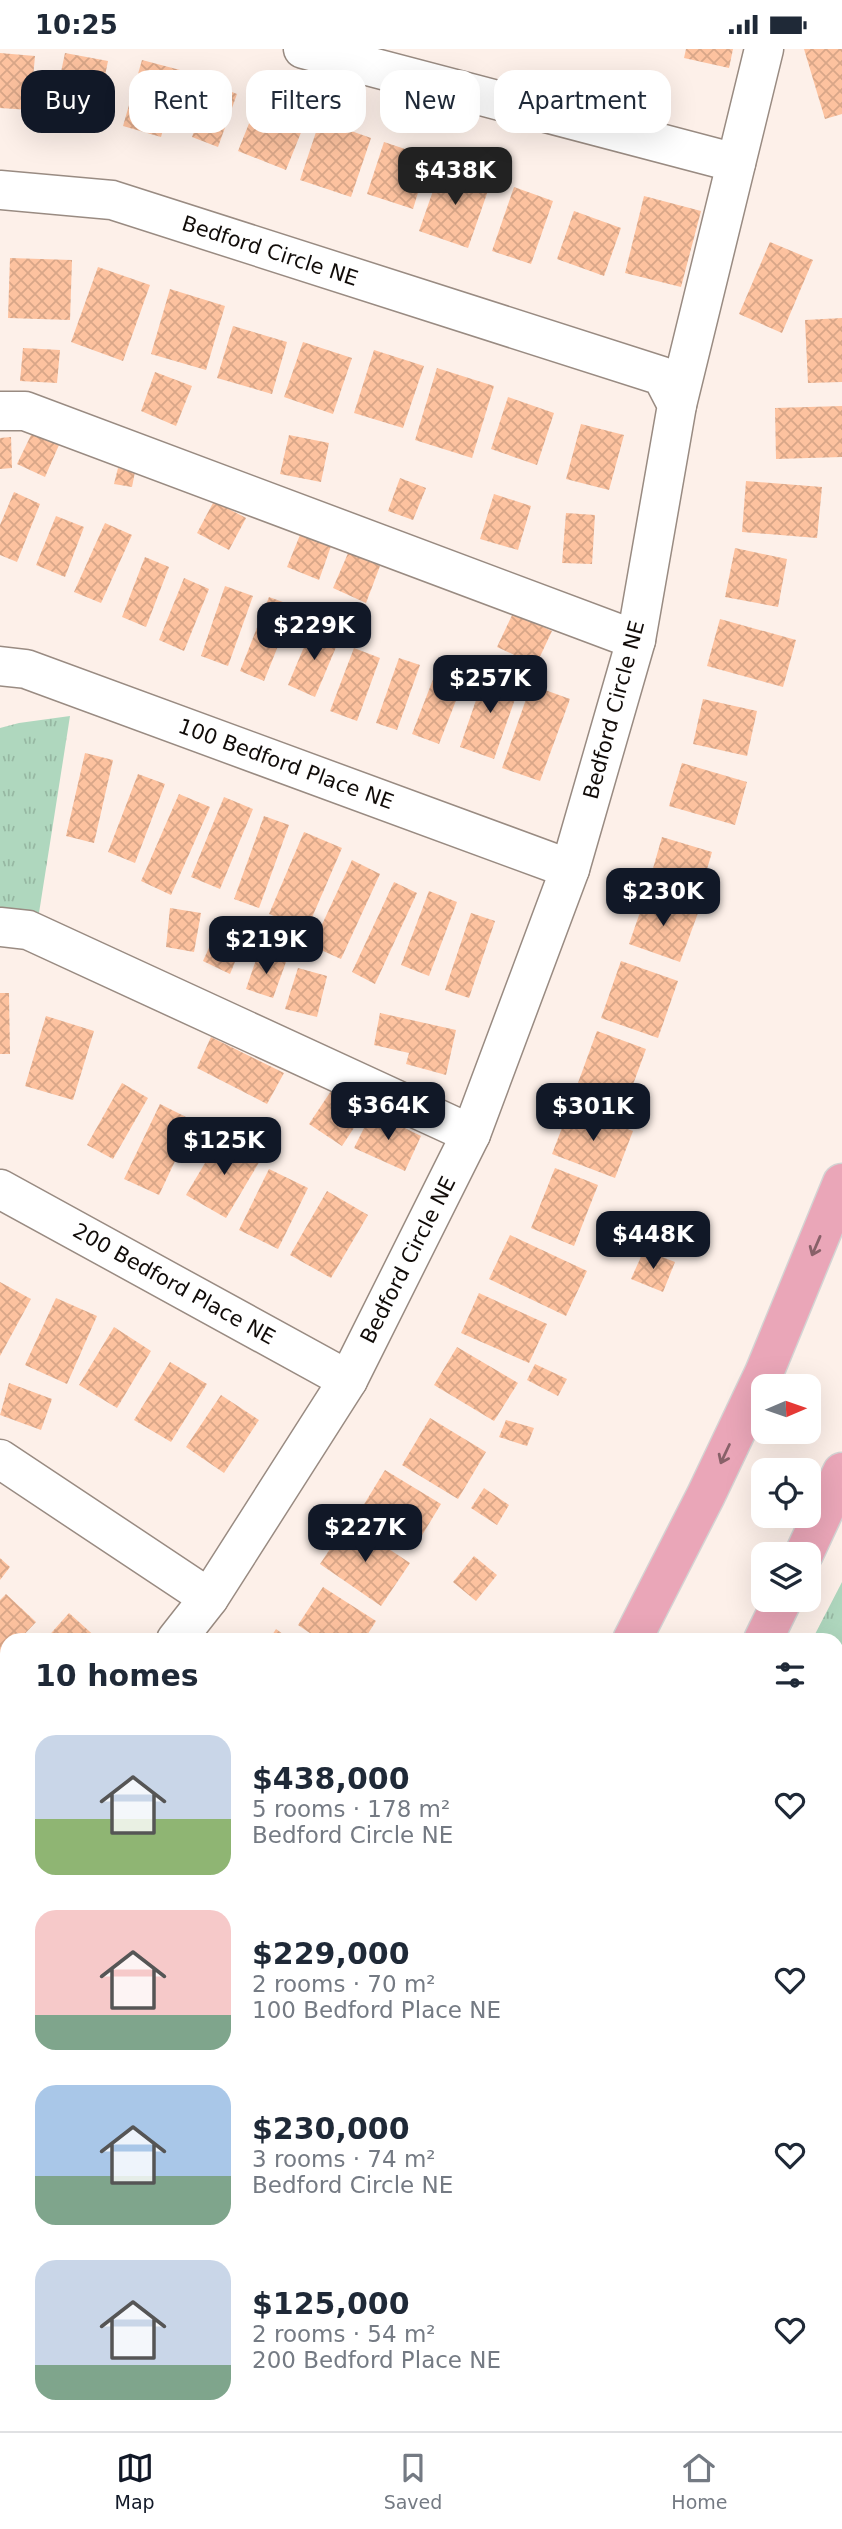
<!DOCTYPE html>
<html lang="en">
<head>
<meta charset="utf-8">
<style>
	:root { --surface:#fff; --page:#f6f6f7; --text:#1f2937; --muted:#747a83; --line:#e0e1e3; --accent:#111827 }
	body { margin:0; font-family:"DejaVu Sans",sans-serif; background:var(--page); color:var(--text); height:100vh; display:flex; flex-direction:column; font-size:26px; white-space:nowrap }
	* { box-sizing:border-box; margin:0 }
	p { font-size:23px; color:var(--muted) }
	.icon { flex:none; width:38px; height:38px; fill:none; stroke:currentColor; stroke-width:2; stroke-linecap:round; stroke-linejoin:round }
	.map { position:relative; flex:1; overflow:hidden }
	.details { position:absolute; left:0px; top:1584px; width:844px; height:800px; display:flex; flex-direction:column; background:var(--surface); border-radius:21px 21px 0 0; box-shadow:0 7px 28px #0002 }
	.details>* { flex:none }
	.hud { position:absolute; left:21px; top:21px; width:802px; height:63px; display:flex; gap:14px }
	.needle { width:46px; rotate:88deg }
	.tools { position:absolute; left:751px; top:1325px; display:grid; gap:14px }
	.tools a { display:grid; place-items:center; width:70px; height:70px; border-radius:14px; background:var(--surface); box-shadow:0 7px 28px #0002; font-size:35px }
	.price { position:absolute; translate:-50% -60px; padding:0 16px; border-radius:14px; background:var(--accent); color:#fff; font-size:23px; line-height:46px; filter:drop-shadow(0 2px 4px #0008) }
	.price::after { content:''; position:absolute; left:50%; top:42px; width:21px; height:16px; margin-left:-10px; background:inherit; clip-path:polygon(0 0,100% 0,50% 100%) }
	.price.on { background:#222; color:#fff }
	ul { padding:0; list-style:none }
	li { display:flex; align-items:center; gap:21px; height:175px; padding:0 35px }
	li span { display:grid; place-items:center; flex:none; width:196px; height:140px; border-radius:21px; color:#555 }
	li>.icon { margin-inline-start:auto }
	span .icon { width:84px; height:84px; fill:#fffc; stroke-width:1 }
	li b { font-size:30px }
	h2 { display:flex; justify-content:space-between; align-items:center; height:84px; padding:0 35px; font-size:30px }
	.chip { padding:0 24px; border-radius:21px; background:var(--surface); box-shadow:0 7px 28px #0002; font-size:24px; line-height:63px }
	.chip.on { background:var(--accent); color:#fff }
	.status { display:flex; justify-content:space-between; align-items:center; height:49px; padding:0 35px; background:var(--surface); direction:ltr }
	.status svg { height:19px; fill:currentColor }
	.tab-bar { display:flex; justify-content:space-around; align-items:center; height:98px; border-top:2px solid var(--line); background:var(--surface); font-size:19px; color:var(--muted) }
	.tab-bar a { display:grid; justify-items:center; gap:4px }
	.tab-bar .on { color:var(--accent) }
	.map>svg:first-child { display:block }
</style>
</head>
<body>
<div class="status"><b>10:25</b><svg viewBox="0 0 49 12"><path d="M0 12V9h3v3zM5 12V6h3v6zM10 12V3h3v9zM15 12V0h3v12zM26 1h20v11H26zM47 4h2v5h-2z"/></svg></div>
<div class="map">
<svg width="842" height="2382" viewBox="0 0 842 2382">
	<defs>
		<pattern id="grass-tufts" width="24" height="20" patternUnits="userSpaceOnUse" patternTransform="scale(1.75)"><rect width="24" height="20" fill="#afd7be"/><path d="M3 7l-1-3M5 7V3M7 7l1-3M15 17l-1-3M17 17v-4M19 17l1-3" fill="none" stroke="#96b7a2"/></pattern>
		<pattern id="building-cross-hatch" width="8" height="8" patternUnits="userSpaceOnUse" patternTransform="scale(1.75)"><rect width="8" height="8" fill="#fdc29f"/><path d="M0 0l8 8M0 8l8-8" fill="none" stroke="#d8a688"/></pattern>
	</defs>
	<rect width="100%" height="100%" fill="#fdf0e9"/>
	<g fill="url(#grass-tufts)">
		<path d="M70 667 39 864 0 859V679L19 674Z"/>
		<path d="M842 1533V2382H310L314 2376H836V1591H812Z"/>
	</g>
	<g fill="url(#building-cross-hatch)">
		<path d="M686 0H733L729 19 684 9Z"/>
		<path d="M804 0H842V65L825 70Z"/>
		<path d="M0 4 35 7 30 61 0 59Z"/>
		<path d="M65 4 108 12 95 75 52 66Z"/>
		<path d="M142 11 180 21 161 88 123 77Z"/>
		<path d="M212 35 237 45 218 98 192 88Z"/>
		<path d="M256 57 304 76 286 121 238 102Z"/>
		<path d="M320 71 371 89 351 148 300 131Z"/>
		<path d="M384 93 429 108 413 160 367 145Z"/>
		<path d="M442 116 491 133 468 199 419 182Z"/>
		<path d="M514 138 553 152 531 215 492 202Z"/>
		<path d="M644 147 701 162 681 238 625 224Z"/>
		<path d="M574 162 621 179 604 227 557 210Z"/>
		<path d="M770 193 813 211 782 284 739 265Z"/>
		<path d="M10 209 72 211 70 271 8 269Z"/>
		<path d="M98 218 150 236 123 312 71 293Z"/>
		<path d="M170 240 225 257 206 321 151 305Z"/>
		<path d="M842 269V333L808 334 805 271Z"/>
		<path d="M233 277 287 293 272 345 217 329Z"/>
		<path d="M303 293 352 309 333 365 284 348Z"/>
		<path d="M23 299 60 301 57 334 20 332Z"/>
		<path d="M374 301 424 317 403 379 354 364Z"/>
		<path d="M437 319 494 337 472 409 415 391Z"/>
		<path d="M155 323 192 337 176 377 141 362Z"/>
		<path d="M508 348 554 364 537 416 491 400Z"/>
		<path d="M842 357V408L776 410 775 359Z"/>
		<path d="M581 375 624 386 609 441 566 430Z"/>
		<path d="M32 384 59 396 45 428 17 415Z"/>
		<path d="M289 386 329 394 321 433 280 425Z"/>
		<path d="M11 388 12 419 0 420V389Z"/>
		<path d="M118 419 135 423 132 438 114 435Z"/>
		<path d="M400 429 426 439 413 471 388 462Z"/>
		<path d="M746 432 822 438 817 489 742 483Z"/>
		<path d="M14 443 40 455 17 513 0 506V476Z"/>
		<path d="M494 445 531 457 518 501 480 490Z"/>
		<path d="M214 452 246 469 229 501 197 484Z"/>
		<path d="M566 464 595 466 592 515 562 514Z"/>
		<path d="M56 467 84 478 65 528 36 516Z"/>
		<path d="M105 474 132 486 101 554 74 543Z"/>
		<path d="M300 486 331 497 319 531 287 518Z"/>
		<path d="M735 499 787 510 778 558 725 548Z"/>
		<path d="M349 502 380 517 366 554 333 539Z"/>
		<path d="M145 508 169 518 146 578 122 568Z"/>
		<path d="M184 529 209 540 184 602 159 591Z"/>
		<path d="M225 537 253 547 228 617 201 607Z"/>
		<path d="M269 548 294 557 264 632 240 622Z"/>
		<path d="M513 564 552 582 536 616 497 598Z"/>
		<path d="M720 570 796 591 783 638 707 617Z"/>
		<path d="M312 579 339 591 315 648 288 636Z"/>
		<path d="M354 599 380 609 357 672 330 662Z"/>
		<path d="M399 609 420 616 397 681 376 674Z"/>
		<path d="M437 620 464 631 439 695 412 685Z"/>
		<path d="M486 622 521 633 494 710 460 698Z"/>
		<path d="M531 636 570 650 540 732 502 719Z"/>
		<path d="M703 650 757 662 747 707 693 695Z"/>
		<path d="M85 704 113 711 94 794 66 787Z"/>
		<path d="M682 714 747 733 735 776 669 757Z"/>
		<path d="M138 725 165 735 135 814 108 803Z"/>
		<path d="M179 745 210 758 171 846 141 832Z"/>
		<path d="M224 748 253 760 220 840 191 828Z"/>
		<path d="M264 767 289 776 259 859 234 850Z"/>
		<path d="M304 783 342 799 307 880 269 865Z"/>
		<path d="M662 788 712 803 698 851 648 837Z"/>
		<path d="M352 811 380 825 341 910 312 897Z"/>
		<path d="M394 833 417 844 375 935 352 923Z"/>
		<path d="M429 842 457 853 429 927 401 916Z"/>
		<path d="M646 846 698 864 680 913 629 895Z"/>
		<path d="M170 859 201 864 194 903 166 898Z"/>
		<path d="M471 864 495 872 469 949 445 941Z"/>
		<path d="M217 881 244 891 230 925 203 912Z"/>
		<path d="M258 905 286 913 273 949 246 940Z"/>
		<path d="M621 912 678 932 658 989 601 969Z"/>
		<path d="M298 919 327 927 317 968 285 960Z"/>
		<path d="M0 944H9L10 1005H0Z"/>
		<path d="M380 964 456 981 446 1026 406 1015 409 1004 374 996Z"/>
		<path d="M46 967 94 982 73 1051 25 1037Z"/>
		<path d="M597 982 646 1000 624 1060 575 1042Z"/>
		<path d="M211 988 284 1024 267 1055 197 1019Z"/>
		<path d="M122 1034 148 1049 113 1110 87 1096Z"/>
		<path d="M331 1042 365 1062 342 1097 309 1075Z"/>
		<path d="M160 1055 194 1072 159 1146 124 1130Z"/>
		<path d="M570 1058 633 1082 615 1129 552 1105Z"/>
		<path d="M372 1063 421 1087 405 1122 354 1099Z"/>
		<path d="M221 1087 261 1110 226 1169 186 1146Z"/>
		<path d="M555 1119 598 1136 574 1197 531 1179Z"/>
		<path d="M269 1120 308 1139 278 1200 239 1181Z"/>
		<path d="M327 1142 368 1166 331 1229 290 1206Z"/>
		<path d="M510 1186 587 1222 566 1267 489 1230Z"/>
		<path d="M644 1201 675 1213 663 1243 631 1230Z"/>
		<path d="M0 1233 31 1250 0 1307Z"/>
		<path d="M479 1244 547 1275 529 1314 461 1284Z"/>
		<path d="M56 1249 97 1267 67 1335 25 1316Z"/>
		<path d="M114 1278 151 1302 117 1359 79 1336Z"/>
		<path d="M457 1298 518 1334 494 1372 434 1336Z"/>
		<path d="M170 1313 207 1335 171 1393 134 1371Z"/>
		<path d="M535 1315 567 1330 558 1347 527 1331Z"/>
		<path d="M9 1334 52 1350 41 1381 0 1366Z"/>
		<path d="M221 1346 259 1371 224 1424 186 1398Z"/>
		<path d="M430 1369 486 1403 458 1450 402 1416Z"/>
		<path d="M506 1371 534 1379 527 1397 499 1388Z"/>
		<path d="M385 1421 441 1455 416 1496 360 1462Z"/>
		<path d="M484 1439 509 1456 497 1476 471 1459Z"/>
		<path d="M348 1473 410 1514 381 1557 320 1515Z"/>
		<path d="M474 1507 497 1526 476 1552 453 1533Z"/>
		<path d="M0 1509 10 1518 0 1531Z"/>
		<path d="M323 1538 376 1572 364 1591H320L298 1576Z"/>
		<path d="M6 1545 36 1573 19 1591H7V1604L0 1612V1551Z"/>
		<path d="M69 1564 99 1591H45Z"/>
		<path d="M276 1580 291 1591H269Z"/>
		<path d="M7 1920V1939L0 1934V1929Z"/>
		<path d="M0 1968 7 1973V2026L0 2034Z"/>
	</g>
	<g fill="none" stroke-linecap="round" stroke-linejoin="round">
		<g stroke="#998b82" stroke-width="41">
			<g id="minor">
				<path d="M303 0 736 114"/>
				<path d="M0 141 112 151 662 327 677 356 636 591 570 820 471 1085 348 1331 209 1549 176 1591"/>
				<path d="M677 356 764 0"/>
				<path d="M0 362H25L636 591"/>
				<path d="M0 617 26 620 570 820"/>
				<path d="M0 878 28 881 471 1085"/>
				<path d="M0 1140 348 1331"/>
				<path d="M0 1410 209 1549"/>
				<path d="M0 1703 7 1709"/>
				<path d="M0 1810 7 1801"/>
			</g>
		</g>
		<g stroke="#d4d3d3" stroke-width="41">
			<g id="major">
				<path d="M804 1505 842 1423"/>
				<path d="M632 1591 706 1446 764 1324 842 1134"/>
				<path d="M763 1591 783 1550"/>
				<path d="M33 2382 38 2376"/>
				<path d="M89 2382 94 2376"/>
				<path d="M257 2382 261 2376"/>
			</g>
		</g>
		<g stroke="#857c77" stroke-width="4.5" stroke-dasharray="5 5" stroke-linecap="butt">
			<path d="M836 1901 842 1892"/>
			<path d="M836 2158 842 2159"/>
			<path d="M611 2382 613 2376"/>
		</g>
		<use href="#minor" stroke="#fff" stroke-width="38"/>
		<use href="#major" stroke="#eaa6b8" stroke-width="38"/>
	</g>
	<defs><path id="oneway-shaft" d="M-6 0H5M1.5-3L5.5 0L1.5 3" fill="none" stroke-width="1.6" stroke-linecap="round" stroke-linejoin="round" transform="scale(1.75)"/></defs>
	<g stroke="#886169">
		<use href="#oneway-shaft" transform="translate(816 1197) rotate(113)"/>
		<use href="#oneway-shaft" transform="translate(725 1405) rotate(115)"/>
	</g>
	<g text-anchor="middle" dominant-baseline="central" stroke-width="5" stroke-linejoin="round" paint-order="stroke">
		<g font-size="21" fill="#110c09" stroke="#fff">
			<text transform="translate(270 202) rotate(18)">Bedford Circle NE</text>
			<text transform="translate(614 661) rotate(-75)">Bedford Circle NE</text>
			<text transform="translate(286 715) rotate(20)">100 Bedford Place NE</text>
			<text transform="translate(408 1211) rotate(-63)">Bedford Circle NE</text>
			<text transform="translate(174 1235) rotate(29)">200 Bedford Place NE</text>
		</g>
	</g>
</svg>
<div class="tools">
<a><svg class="needle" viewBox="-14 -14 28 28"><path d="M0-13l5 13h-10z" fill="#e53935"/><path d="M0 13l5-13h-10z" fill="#747a83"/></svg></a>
<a><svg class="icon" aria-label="locate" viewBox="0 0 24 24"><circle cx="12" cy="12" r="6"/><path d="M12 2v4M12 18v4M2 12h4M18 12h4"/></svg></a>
<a><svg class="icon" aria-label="layers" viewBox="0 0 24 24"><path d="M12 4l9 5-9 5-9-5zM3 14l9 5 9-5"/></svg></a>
</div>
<b class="price on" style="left:455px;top:158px">$438K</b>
<b class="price" style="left:314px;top:613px">$229K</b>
<b class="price" style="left:490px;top:666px">$257K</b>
<b class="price" style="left:663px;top:879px">$230K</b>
<b class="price" style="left:266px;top:927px">$219K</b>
<b class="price" style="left:388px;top:1093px">$364K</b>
<b class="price" style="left:593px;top:1094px">$301K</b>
<b class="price" style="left:224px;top:1128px">$125K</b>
<b class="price" style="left:653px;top:1222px">$448K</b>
<b class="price" style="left:365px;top:1515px">$227K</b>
<div class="hud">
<a class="chip on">Buy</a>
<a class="chip">Rent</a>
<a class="chip">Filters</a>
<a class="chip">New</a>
<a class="chip">Apartment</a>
</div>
<section class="details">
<h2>10 homes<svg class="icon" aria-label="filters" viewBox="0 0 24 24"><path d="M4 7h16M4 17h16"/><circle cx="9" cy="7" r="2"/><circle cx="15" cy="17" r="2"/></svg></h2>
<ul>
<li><span style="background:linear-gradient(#c9d6e8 60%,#8fb573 0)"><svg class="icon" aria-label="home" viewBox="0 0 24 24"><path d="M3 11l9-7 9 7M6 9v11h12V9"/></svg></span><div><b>$438,000</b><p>5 rooms · 178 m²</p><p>Bedford Circle NE</p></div><svg class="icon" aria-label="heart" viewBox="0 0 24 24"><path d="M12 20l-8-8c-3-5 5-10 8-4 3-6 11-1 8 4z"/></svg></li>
<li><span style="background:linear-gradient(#f6c9c9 75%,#7fa58c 0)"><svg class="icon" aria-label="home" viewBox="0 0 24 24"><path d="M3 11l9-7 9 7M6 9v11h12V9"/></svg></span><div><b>$229,000</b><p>2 rooms · 70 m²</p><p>100 Bedford Place NE</p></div><svg class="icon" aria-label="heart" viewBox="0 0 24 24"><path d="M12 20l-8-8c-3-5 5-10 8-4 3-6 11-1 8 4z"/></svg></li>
<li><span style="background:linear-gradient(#a9c7e8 65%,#7fa58c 0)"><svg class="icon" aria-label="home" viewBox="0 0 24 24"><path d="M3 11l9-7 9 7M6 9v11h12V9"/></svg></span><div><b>$230,000</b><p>3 rooms · 74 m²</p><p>Bedford Circle NE</p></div><svg class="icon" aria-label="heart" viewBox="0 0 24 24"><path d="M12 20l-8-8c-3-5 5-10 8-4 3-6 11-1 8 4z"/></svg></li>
<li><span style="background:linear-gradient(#c9d6e8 75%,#7fa58c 0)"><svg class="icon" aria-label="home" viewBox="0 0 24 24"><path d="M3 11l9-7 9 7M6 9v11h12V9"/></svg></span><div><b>$125,000</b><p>2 rooms · 54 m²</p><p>200 Bedford Place NE</p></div><svg class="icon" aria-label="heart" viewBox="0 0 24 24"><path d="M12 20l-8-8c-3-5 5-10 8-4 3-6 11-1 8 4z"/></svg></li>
</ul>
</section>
</div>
<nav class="tab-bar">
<a class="on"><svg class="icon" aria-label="map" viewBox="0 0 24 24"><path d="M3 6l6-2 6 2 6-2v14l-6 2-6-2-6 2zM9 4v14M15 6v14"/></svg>Map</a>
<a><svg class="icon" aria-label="saved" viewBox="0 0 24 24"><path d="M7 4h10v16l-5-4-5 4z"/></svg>Saved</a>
<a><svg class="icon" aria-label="home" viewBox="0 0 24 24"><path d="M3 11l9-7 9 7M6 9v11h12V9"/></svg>Home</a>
</nav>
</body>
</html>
